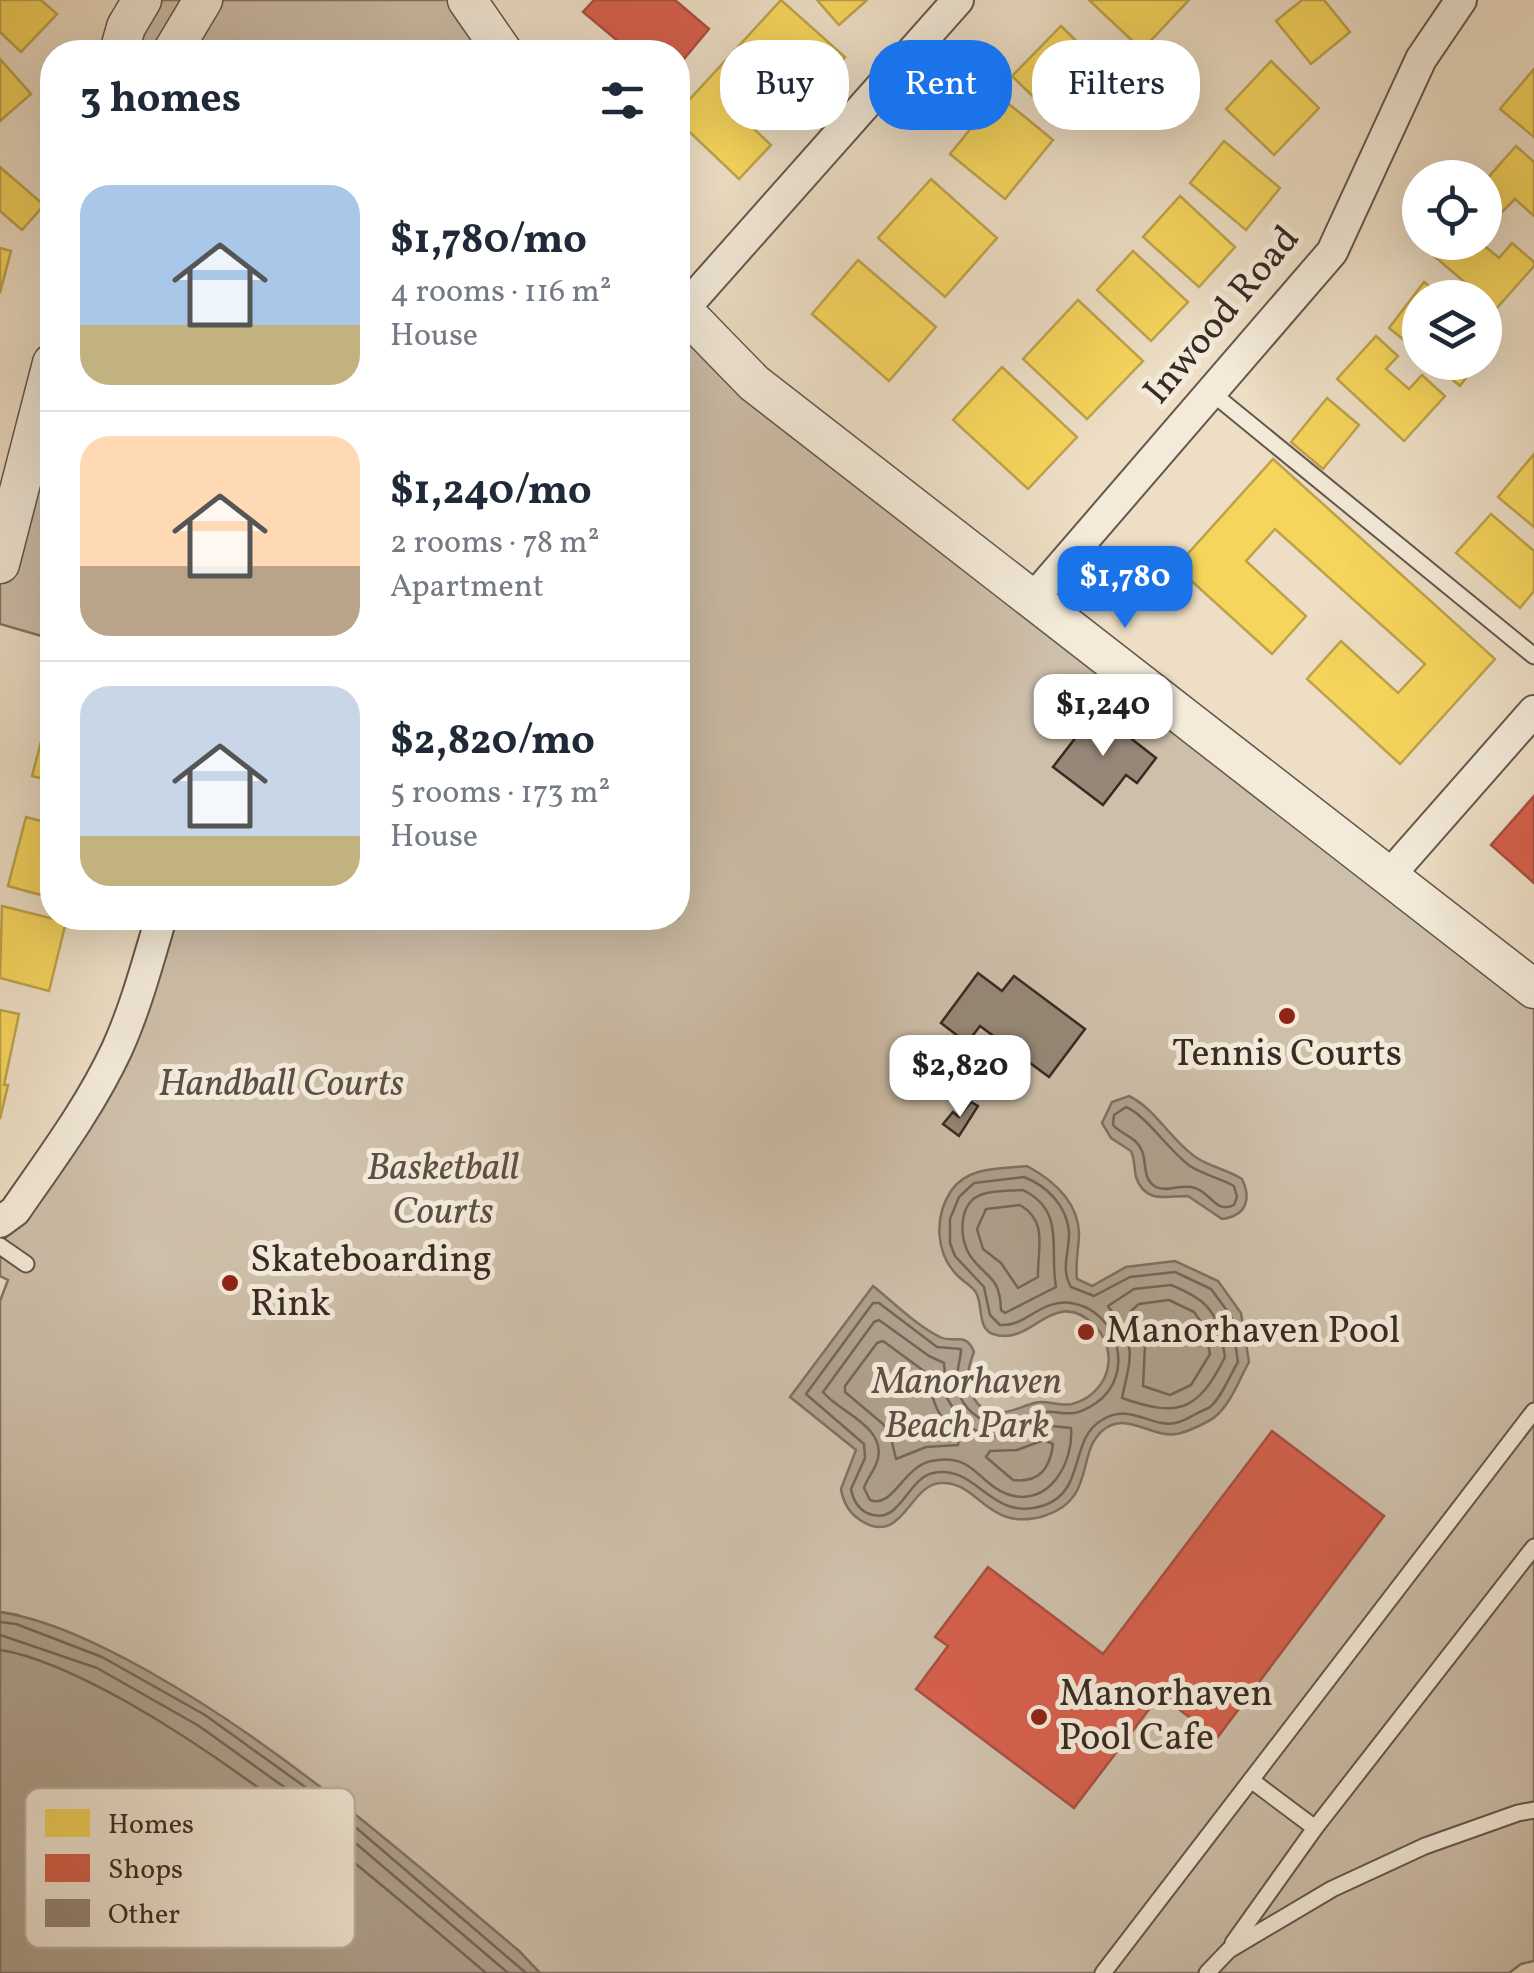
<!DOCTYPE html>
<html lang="en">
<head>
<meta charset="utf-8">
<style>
	:root { --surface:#fff; --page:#f6f6f7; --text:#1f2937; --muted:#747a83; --line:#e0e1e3; --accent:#1a73e8 }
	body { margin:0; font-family:Vollkorn,serif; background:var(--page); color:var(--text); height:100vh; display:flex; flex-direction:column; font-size:38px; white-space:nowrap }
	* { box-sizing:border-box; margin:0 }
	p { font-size:32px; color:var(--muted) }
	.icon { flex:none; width:55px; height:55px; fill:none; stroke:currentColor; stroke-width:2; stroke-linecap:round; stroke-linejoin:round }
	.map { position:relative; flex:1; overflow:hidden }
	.side { position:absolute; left:40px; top:40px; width:650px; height:890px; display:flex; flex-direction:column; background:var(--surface); border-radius:40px; box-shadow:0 10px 40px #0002 }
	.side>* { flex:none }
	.guide { position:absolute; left:720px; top:40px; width:662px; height:90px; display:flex; gap:20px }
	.fabs { position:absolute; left:1402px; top:160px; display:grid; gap:20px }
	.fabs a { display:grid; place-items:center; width:100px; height:100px; border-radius:50%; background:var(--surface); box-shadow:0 10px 40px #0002; font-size:50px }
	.price { position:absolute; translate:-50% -85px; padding:0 22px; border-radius:20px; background:#fff; color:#222; font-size:32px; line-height:65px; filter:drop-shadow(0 2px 5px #0008) }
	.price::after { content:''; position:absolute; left:50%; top:60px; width:30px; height:22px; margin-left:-15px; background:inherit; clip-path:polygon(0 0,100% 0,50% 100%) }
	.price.selected { background:var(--accent); color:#fff }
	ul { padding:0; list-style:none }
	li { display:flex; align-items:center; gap:30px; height:250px; padding:0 40px }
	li+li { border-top:2px solid var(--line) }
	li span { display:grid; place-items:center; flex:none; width:280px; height:200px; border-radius:30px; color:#555 }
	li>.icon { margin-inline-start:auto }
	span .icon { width:120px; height:120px; fill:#fffc; stroke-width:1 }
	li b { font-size:42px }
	h2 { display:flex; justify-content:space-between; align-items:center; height:120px; padding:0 40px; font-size:42px }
	.chip { padding:0 35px; border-radius:40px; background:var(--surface); box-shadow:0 10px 40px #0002; font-size:35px; line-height:90px }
	.chip.selected { background:var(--accent); color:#fff }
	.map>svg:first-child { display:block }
</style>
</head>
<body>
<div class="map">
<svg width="1534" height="1973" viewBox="0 0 1534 1973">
	<rect width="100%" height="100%" fill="#eddec5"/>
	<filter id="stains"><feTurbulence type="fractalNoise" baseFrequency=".002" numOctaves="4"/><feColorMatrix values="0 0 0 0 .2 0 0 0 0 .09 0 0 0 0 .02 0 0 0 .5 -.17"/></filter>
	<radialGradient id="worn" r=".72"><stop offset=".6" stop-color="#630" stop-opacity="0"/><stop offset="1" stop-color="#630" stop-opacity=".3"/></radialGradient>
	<g fill="#cebfaa" stroke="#837467" stroke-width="2.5">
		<path d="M138 0H468L503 52H119Z"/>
		<path d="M678 305 1534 987V1961L1521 1964 1509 1973H540L518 1950 18 1615 0 1612V1301L8 1280 0 1276V1247L97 1087 161 918H678Z"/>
		<path d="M52 416V639L0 624V579Z"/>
	</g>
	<g fill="#afa18e" stroke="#7f7164" stroke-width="2.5">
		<path d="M1129 1096C1156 1109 1171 1141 1197 1158 1211 1167 1228 1170 1242 1179 1252 1199 1246 1216 1222 1219L1188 1196C1167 1196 1145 1204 1136 1177 1134 1168 1135 1160 1131 1151L1111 1138 1102 1123 1112 1102Z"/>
		<path d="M1027 1166C1053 1180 1077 1200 1079 1232 1079 1248 1075 1262 1077 1279L1092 1286 1126 1267 1175 1261 1218 1281 1241 1313 1249 1362C1240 1378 1231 1403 1217 1415 1210 1422 1185 1433 1176 1434 1151 1438 1126 1410 1102 1431 1076 1454 1096 1500 1044 1516 986 1533 979 1480 940 1483 909 1485 902 1548 860 1520 848 1512 843 1502 841 1489L856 1450 790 1397 873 1286C892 1301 918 1327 940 1337 954 1344 966 1331 974 1352 965 1375 964 1392 983 1409 1005 1417 1014 1409 1034 1403 1046 1399 1059 1407 1072 1404 1108 1394 1121 1354 1095 1326 1059 1288 1036 1336 1005 1336 972 1336 986 1306 975 1291 970 1285 963 1281 958 1276 935 1254 934 1217 951 1191 968 1166 1000 1169 1027 1166Z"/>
		<path d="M0 1612C51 1620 103 1646 148 1671 283 1747 399 1850 518 1950L540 1973H0Z"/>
	</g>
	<g fill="#f6d55c" stroke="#bda24b" stroke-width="2.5">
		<path d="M0 0H41L57 14 21 52 0 32Z"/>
		<path d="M781 0 845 57 814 91 781 61 735 111 771 145 739 179 678 121V112Z"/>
		<path d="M817 0H867L839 25Z"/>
		<path d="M1089 0H1189L1142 50Z"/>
		<path d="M1302 0H1324L1350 32 1311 64 1276 21Z"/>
		<path d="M1061 26 1105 69 1056 119 1012 76Z"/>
		<path d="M0 59 31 94 0 121Z"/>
		<path d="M1271 61 1319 108 1274 155 1226 109Z"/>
		<path d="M1534 69V137L1500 109Z"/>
		<path d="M998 95 1053 140 1005 199 950 154Z"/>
		<path d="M1224 141 1280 188 1246 230 1190 183Z"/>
		<path d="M1516 146 1534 162V216L1515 199 1501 213 1485 199V181Z"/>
		<path d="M0 167 44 205 22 230 0 211Z"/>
		<path d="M931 179 997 238 945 297 878 238Z"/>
		<path d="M1180 196 1235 247 1199 287 1143 237Z"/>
		<path d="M1433 242H1480L1499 258 1512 243 1534 262V266L1496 309 1427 250Z"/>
		<path d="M0 248 11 251 0 293Z"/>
		<path d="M1133 251 1188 302 1151 341 1097 290Z"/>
		<path d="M858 260 936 327 889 381 812 314Z"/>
		<path d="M1424 282 1444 298H1420V341L1414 348 1389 328Z"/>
		<path d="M1078 300 1143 361 1087 419 1023 359Z"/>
		<path d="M1376 336 1398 356 1386 369 1409 389 1422 375 1445 396 1404 441 1337 379Z"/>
		<path d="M1437 362H1478L1460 386 1435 365Z"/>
		<path d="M1002 367 1077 437 1028 489 953 420Z"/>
		<path d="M1327 398 1359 425 1323 469 1291 442Z"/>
		<path d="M1534 454V527L1498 497Z"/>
		<path d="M1273 459 1495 659 1400 764 1307 679 1341 641 1398 693 1425 664 1275 529 1246 561 1306 616 1272 654 1176 567Z"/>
		<path d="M1491 514 1534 551V591L1520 608 1456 553Z"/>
		<path d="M52 700V781L32 776Z"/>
		<path d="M26 817 52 824V898L8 886Z"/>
		<path d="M2 906 66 922 49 991 0 978Z"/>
		<path d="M0 1010 19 1014 4 1085H8L0 1119Z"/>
	</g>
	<g fill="#d6604d" stroke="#a75041" stroke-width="2.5">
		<path d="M594 0H675L709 29 678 66V52H631L583 12Z"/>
		<path d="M1534 796V883L1491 845Z"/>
		<path d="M1272 1431 1384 1516 1217 1738 1160 1695 1074 1808 916 1689 948 1646 935 1637 988 1567 1103 1654Z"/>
	</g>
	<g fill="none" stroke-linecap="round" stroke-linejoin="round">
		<g stroke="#746659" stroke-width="2.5">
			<path d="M1126 1107C1146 1115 1169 1151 1190 1166 1204 1175 1220 1178 1234 1186L1237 1197 1234 1205C1216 1214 1211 1193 1195 1188 1182 1183 1167 1193 1156 1187 1142 1179 1147 1163 1142 1151 1137 1137 1122 1135 1113 1125L1114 1115Z"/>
			<path d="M1024 1177C1047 1186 1066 1205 1069 1231 1070 1251 1060 1268 1071 1287L1094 1296 1130 1277 1175 1272 1211 1289 1231 1316 1238 1362C1230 1375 1222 1397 1210 1407 1209 1408 1197 1413 1196 1414 1190 1417 1182 1422 1175 1423 1150 1428 1131 1402 1102 1420 1069 1439 1086 1490 1045 1505 990 1524 979 1464 933 1473 906 1479 900 1528 867 1513 857 1508 853 1500 851 1489L865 1458 864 1444 806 1394 873 1303H879L937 1347 961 1349C961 1358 957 1368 957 1378 956 1406 981 1427 1008 1424 1019 1423 1027 1415 1037 1413 1059 1407 1067 1423 1096 1403 1136 1376 1119 1310 1071 1303 1039 1299 1027 1327 1000 1325L990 1315 984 1287 955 1256 950 1243V1219L959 1197 974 1183Z"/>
			<path d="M1023 1190C1066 1211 1049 1249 1056 1287L1005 1313 1001 1310C1000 1276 988 1280 971 1257 958 1239 958 1201 983 1194 995 1190 1010 1191 1023 1190Z"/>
			<path d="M1020 1205C1049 1222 1037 1250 1038 1277L1018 1288 1001 1263 983 1249 977 1229 986 1209Z"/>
			<path d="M1171 1285C1212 1302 1218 1314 1225 1357 1198 1411 1179 1418 1122 1398 1132 1351 1137 1349 1108 1306L1134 1289Z"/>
			<path d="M1169 1300 1194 1312 1205 1328 1210 1354 1191 1385 1170 1395 1143 1386 1145 1346 1131 1311 1139 1304Z"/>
			<path d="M879 1320 929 1356 944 1363 947 1398 957 1415 972 1429 990 1436H1008L1041 1425 1071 1428C1074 1462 1049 1509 1007 1494 977 1483 974 1452 931 1461 903 1467 893 1509 870 1500L864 1488C867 1478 876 1469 878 1458 885 1426 839 1412 823 1392L874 1322Z"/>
			<path d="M883 1341 928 1374C931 1401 939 1419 959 1438L958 1445 926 1447 896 1459 891 1438 883 1424 845 1392V1386L877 1343Z"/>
			<path d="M1044 1440 1053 1444C1050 1469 1039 1483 1013 1480L986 1457 990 1451 1017 1450Z"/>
			<path d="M0 1622 16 1624 102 1657 205 1715 326 1802 526 1973"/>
			<path d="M0 1635 97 1668 199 1726 319 1812 508 1973"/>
			<path d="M0 1650C41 1656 91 1682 127 1702 259 1777 371 1876 486 1973"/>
		</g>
	</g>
	<g fill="#968878" stroke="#382a24" stroke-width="2.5">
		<path d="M1096 711 1156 758 1137 783 1126 775 1103 805 1053 767Z"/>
		<path d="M978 973 1002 991 1014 976 1085 1029 1049 1077 980 1026 967 1043 941 1023Z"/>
		<path d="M971 1102 978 1106 959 1136 943 1124 953 1112 959 1117Z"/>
	</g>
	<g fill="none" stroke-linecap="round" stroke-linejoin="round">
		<g stroke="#65574c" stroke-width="19">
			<g id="service">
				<path d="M1212 393 1534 656"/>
				<path d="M0 1246 26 1264"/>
				<path d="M1251 1780 1315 1828 1534 1547"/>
				<path d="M1233 1943 1315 1828"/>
				<path d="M1103 1973 1534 1411"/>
				<path d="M1207 1973 1229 1950 1332 1889 1425 1846 1518 1813 1534 1810"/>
			</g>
		</g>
		<g stroke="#65574c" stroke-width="34">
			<g id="minor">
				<path d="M682 311 958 0"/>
				<path d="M1031 601 1332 252 1421 59 1461 0"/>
				<path d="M1388 877 1534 711"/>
				<path d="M0 1222 15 1211C51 1159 90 1107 117 1049 136 1007 148 961 161 918"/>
			</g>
		</g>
		<g stroke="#65574c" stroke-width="41">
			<g id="tertiary">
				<path d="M467 0 503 52"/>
				<path d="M119 52 126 27 142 0"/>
				<path d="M172 52 203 0"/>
				<path d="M678 305 754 383 1534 989"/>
				<path d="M0 564 52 363"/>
			</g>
		</g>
		<use href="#service" stroke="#f3ead9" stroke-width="15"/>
		<use href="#minor" stroke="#f3ead9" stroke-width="30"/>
		<use href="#tertiary" stroke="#f3ead9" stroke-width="38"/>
	</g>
	<g fill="#8f2418" stroke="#f3ead9" stroke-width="4">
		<circle cx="1287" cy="1016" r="10"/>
		<circle cx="230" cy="1283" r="10"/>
		<circle cx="1086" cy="1332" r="10"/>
		<circle cx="1039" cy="1717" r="10"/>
	</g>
	<g text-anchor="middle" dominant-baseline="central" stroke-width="10" stroke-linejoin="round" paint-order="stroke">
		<g font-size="38" fill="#382a24" stroke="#f3ead9">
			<text transform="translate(1223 316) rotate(-50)">Inwood Road</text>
		</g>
		<g font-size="38" fill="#382a24" stroke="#f3ead9" text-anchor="start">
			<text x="1287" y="1055" text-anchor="middle">Tennis Courts</text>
			<text x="250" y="1261">Skateboarding<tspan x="250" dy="44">Rink</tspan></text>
			<text x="1106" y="1332">Manorhaven Pool</text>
			<text x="1059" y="1695">Manorhaven<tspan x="1059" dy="44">Pool Cafe</tspan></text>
		</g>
		<g font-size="38" font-style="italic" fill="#5e4f46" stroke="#f3ead9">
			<text x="281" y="1085">Handball Courts</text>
			<text x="443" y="1169">Basketball<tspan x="443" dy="44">Courts</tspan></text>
			<text x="967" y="1383">Manorhaven<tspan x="967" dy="44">Beach Park</tspan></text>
		</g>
	</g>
	<rect x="25" y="1788" width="330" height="160" rx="15" fill="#f3ead9" stroke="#bbb0a3" stroke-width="2.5"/>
	<rect x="45" y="1809" width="45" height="28" fill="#f6d55c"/>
	<rect x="45" y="1854" width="45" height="28" fill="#d6604d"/>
	<rect x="45" y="1899" width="45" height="28" fill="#968878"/>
	<g font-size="28" fill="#382a24">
		<text x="108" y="1833">Homes</text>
		<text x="108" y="1878">Shops</text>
		<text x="108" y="1923">Other</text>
	</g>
	<rect width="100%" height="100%" filter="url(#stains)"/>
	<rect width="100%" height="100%" fill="url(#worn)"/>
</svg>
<div class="fabs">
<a><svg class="icon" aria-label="locate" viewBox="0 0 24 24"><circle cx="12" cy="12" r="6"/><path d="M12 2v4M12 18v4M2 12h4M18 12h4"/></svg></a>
<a><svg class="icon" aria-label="layers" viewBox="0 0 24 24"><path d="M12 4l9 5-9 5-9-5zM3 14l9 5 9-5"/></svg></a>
</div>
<b class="price selected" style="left:1125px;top:631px">$1,780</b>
<b class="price" style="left:1103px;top:759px">$1,240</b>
<b class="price" style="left:960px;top:1120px">$2,820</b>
<div class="guide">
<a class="chip">Buy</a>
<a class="chip selected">Rent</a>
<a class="chip">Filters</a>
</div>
<section class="side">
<h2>3 homes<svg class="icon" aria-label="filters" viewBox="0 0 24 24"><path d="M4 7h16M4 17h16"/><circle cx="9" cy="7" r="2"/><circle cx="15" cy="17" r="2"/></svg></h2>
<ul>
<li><span style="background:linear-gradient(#a9c7e8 70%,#c2b280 0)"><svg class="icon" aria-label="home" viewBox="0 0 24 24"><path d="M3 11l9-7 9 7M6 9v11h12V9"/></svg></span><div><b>$1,780/mo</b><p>4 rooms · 116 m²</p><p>House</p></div></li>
<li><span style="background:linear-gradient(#ffd9b3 65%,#b9a48a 0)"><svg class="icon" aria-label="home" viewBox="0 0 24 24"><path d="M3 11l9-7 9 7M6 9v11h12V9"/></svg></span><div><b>$1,240/mo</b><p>2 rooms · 78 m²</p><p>Apartment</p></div></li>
<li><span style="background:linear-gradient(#c9d6e8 75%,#c2b280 0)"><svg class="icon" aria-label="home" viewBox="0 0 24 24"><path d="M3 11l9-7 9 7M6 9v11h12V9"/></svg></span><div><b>$2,820/mo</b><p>5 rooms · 173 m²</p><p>House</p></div></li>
</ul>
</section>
</div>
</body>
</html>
